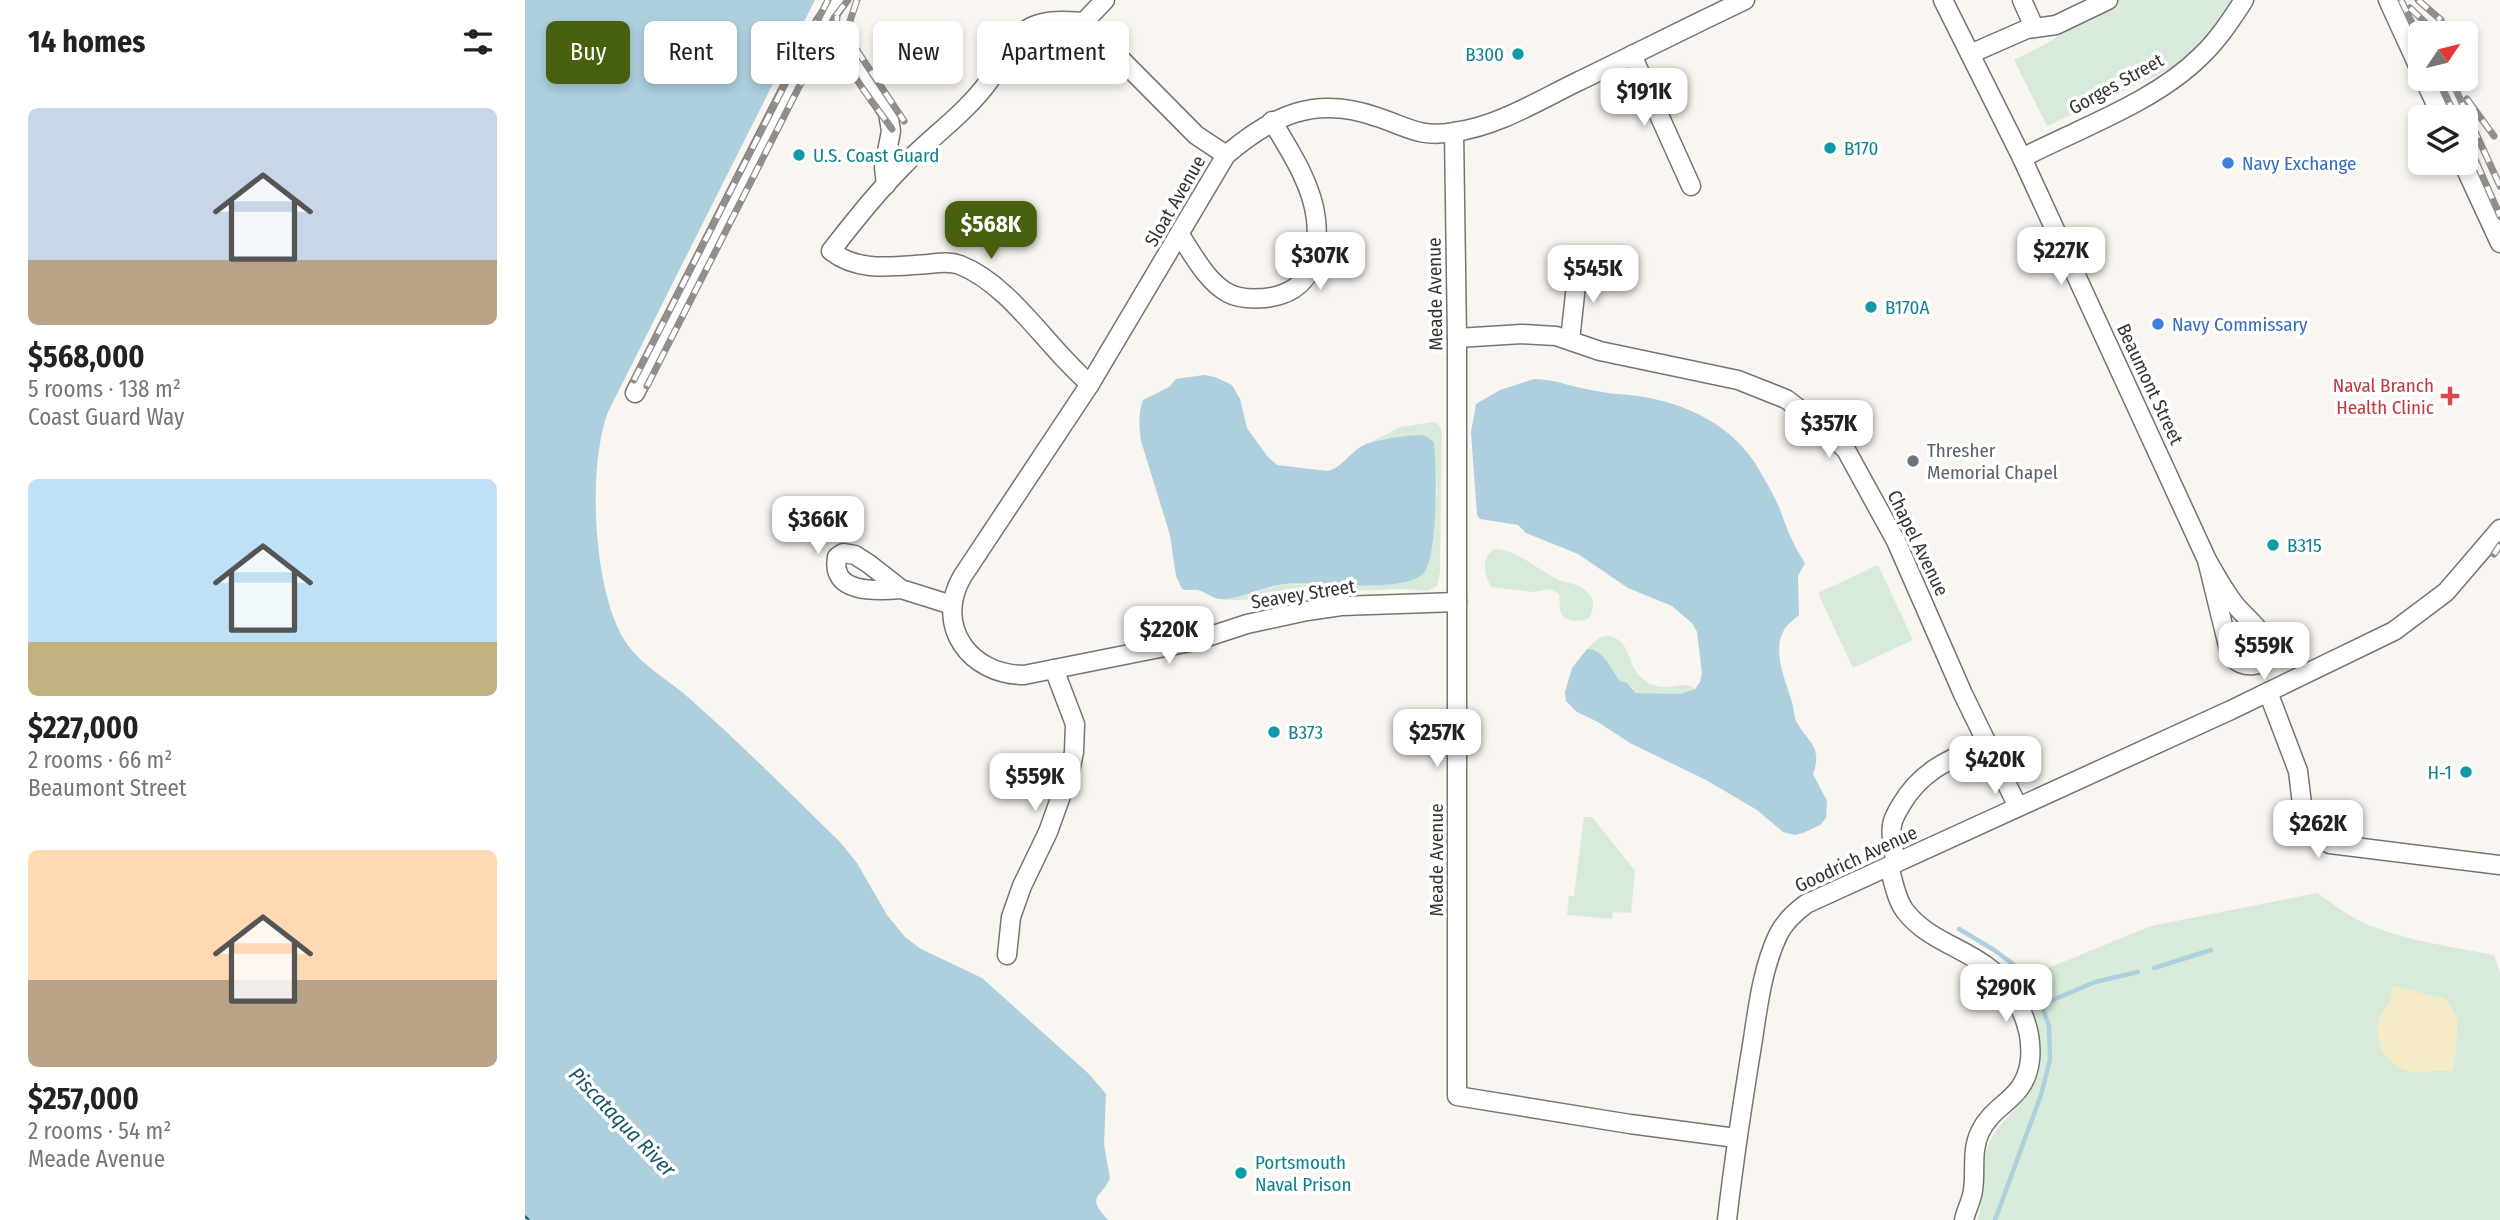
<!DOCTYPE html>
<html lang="en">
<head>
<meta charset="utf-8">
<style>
	:root { --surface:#fff; --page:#f6f6f6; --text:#222; --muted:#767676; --accent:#46600e }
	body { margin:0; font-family:"Fira Sans Condensed",sans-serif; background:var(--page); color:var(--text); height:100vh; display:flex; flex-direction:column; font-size:26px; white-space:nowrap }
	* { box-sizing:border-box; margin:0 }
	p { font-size:23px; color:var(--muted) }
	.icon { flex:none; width:38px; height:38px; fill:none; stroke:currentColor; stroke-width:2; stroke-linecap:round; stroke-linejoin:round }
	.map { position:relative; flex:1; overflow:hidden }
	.side { display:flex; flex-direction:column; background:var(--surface); width:525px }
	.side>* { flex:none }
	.top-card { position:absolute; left:21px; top:21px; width:665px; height:63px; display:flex; gap:14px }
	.needle { width:46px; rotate:55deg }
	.controls { position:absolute; left:1883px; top:21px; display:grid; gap:14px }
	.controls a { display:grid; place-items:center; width:70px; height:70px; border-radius:10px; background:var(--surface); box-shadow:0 4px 10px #0003; font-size:35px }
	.price { position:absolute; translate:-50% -60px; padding:0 16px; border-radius:14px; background:#fff; color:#222; font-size:23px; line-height:46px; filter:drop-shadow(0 2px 4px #0008) }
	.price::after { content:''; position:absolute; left:50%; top:42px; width:21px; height:16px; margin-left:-10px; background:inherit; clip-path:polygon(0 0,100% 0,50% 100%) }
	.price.current { background:var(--accent); color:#fff }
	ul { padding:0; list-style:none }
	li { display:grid; align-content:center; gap:14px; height:371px; padding:0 28px }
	li span { display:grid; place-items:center; height:217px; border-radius:10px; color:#555 }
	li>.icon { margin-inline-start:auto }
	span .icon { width:126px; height:126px; fill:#fffc; stroke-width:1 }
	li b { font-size:30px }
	h2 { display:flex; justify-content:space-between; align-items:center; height:84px; padding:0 28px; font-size:30px }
	.tag { padding:0 24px; border-radius:10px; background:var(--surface); box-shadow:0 4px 10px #0003; font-size:24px; line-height:63px }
	.tag.current { background:var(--accent); color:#fff }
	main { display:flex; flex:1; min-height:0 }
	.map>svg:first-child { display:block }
</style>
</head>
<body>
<main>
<section class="side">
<h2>14 homes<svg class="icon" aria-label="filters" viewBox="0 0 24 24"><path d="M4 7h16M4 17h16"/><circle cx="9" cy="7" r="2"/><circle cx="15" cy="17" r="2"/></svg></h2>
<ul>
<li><span style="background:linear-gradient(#c9d6e8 70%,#b9a48a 0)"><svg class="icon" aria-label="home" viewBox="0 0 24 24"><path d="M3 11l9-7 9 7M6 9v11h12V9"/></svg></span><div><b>$568,000</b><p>5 rooms · 138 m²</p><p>Coast Guard Way</p></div></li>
<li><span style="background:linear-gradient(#bfe0f5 75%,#c2b280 0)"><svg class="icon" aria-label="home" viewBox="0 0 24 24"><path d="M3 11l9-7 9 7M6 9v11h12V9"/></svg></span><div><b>$227,000</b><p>2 rooms · 66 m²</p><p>Beaumont Street</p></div></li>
<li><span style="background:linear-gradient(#ffd9b3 60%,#b9a48a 0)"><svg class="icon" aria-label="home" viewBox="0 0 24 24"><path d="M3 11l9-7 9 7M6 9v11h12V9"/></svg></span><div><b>$257,000</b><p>2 rooms · 54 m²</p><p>Meade Avenue</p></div></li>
</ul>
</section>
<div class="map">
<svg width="1975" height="1220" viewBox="0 0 1975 1220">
	<rect width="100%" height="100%" fill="#f9f5f0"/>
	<g fill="#d8ebda">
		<path d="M1594 0H1709L1683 38 1650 67 1522 126 1489 60 1524 42Z"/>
		<path d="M910 422 915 426 917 432 915 572 912 586 902 591 881 589 821 591 762 589 739 597 721 600H695L760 584 821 586 873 583 909 512 912 493 909 442C888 438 867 435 846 442L875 427Z"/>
		<path d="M971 549C995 551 1013 571 1034 580 1044 584 1057 584 1063 593 1070 601 1069 609 1064 618 1056 622 1041 623 1036 613 1034 608 1035 599 1034 594L1025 589 1008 592 966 587C959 574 955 556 971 549Z"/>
		<path d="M1353 565 1388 640 1328 668 1293 593Z"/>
		<path d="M1080 636C1108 637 1100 666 1118 679 1140 697 1156 677 1170 689L1155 694 1113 695 1107 687 1095 681 1062 649 1074 638Z"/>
		<path d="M1059 817H1067L1110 871 1106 913 1088 912 1087 919 1042 915 1044 896H1049Z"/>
		<path d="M1792 893C1801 899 1810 906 1819 912 1862 939 1919 945 1969 955L1975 972V1220H1453C1460 1195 1454 1165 1465 1141 1474 1123 1491 1110 1502 1094 1524 1064 1507 1011 1492 981L1626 926Z"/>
	</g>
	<path fill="#f6ecc7" d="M1868 986 1920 999 1933 1018C1931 1037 1932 1054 1927 1072 1913 1068 1903 1074 1890 1072 1865 1069 1847 1046 1854 1021 1855 1015 1859 1012 1862 1007 1866 1001 1867 993 1868 986Z"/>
	<g fill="#aecfde">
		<path d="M0 0H290L83 412C62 467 68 591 100 641 115 665 143 679 164 698 216 744 265 793 315 842L332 863 362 915 380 937 396 949 457 978 564 1074 581 1094 579 1144 585 1178C576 1199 560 1195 583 1220H0Z"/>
		<path d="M679 375 690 377 707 385 715 399 722 428 742 456 752 465 803 471C818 467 826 451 839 445 848 440 892 433 900 436 903 437 906 440 909 442 912 464 913 560 898 574 875 594 792 581 761 584 739 586 719 598 698 599 688 600 682 592 673 590 668 589 663 591 657 589L651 576 645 535 616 441C614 428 613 413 618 400L644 387 651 379Z"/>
		<path d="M1009 379C1030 379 1050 388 1071 391 1085 394 1099 394 1113 396 1159 403 1204 423 1230 463 1239 479 1251 497 1257 515 1263 532 1270 548 1280 563L1273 576 1274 615C1269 620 1262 624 1259 630 1247 651 1260 679 1266 699 1269 706 1268 714 1271 721 1283 743 1298 746 1288 774L1302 801 1301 818 1295 825 1278 833 1270 835 1258 832 1232 810 1181 780 1105 743 1073 722 1052 712 1041 701 1040 692 1047 668 1062 649C1078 648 1086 670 1095 681L1102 683 1111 693 1155 694 1170 689 1175 682 1177 673 1172 632 1168 624 1147 606 1103 588 1053 554 1001 533 993 525 955 519 952 515 946 432 951 404 975 390Z"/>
	</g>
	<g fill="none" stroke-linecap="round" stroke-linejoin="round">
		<g stroke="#aecfde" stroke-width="4.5">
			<path d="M1434 929 1469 950 1500 973 1510 986 1524 1026 1525 1060 1516 1095 1470 1220"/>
			<path d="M1629 968 1686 950"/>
			<path d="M1516 1005 1570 982 1613 972"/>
		</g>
		<path stroke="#17566b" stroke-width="2" stroke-dasharray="9 7" stroke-linecap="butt" d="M0 1216 4 1220"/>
		<g stroke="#787570" stroke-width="21">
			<g id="street">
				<path d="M1418 0 1497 158 1682 560C1690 574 1698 589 1708 602 1718 616 1737 628 1741 645 1747 668 1716 672 1705 654L1682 560"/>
				<path d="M1497 0 1509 27"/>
				<path d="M1863 0 1895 70"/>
				<path d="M559 22 671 135 701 155"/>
				<path d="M298 23 317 34 324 51 363 113 366 131 359 167 361 185"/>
				<path d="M1445 54 1502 29 1531 25 1583 0"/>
				<path d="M1107 55 1166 186"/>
				<path d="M1899 79 1917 117"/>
				<path d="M929 132 932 338V1096L1105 1124 1211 1138"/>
				<path d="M1497 158C1555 128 1630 102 1676 56 1693 40 1706 20 1719 0"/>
				<path d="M1938 163 1975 243"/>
				<path d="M655 235C667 253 682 282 703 293 714 299 728 299 740 298 785 293 795 260 791 219 787 184 765 151 747 121"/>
				<path d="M932 338 997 334 1031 336 1075 351 1213 380 1261 399 1294 424 1321 450 1371 541 1438 694 1493 807"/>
				<path d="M1045 340 1053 267"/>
				<path d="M565 384C523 349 486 285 435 265 424 261 414 263 403 264 369 266 334 273 306 251 329 221 353 191 379 165 406 137 441 113 464 81 478 62 483 40 506 27 522 19 542 21 559 22L580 0"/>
				<path d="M110 393 298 23 314 0"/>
				<path d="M376 589C351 591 305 594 312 557L318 553 330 555 344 564 376 589 427 605"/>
				<path d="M932 602 816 606 782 611 722 624 670 641 499 675C445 675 409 626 437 577L565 384 701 155C748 115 790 95 852 117 883 127 894 138 929 132 973 126 1013 101 1052 82 1108 55 1163 27 1220 0"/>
				<path d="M1743 692 1773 771 1777 804 1784 829 1793 838 1805 844 1975 865"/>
				<path d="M1371 863C1369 851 1365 837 1367 825 1368 818 1372 812 1376 805 1397 769 1426 759 1462 743"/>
				<path d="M1364 866C1368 880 1371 899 1380 911 1412 952 1466 948 1493 1004 1502 1021 1507 1040 1505 1060 1500 1101 1470 1101 1455 1132 1446 1151 1451 1170 1448 1190 1447 1200 1441 1210 1439 1220"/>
				<path d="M482 955 486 917 497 886 523 832 545 771 549 752 550 724 529 669"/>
				<path d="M1202 1220C1209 1159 1218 1100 1228 1039 1233 1005 1238 967 1253 935 1259 922 1269 913 1281 904L1706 710 1869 631 1921 592 1975 529"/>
			</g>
		</g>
		<use href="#street" stroke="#fff" stroke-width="18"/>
		<g stroke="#918e8b" stroke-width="7">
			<g id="rail">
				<path d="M332 0 325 21 327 43 379 121"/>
				<path d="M1876 0 1895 40"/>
				<path d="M1893 0 1916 20"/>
				<path d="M1885 8 1908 30"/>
				<path d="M312 16C307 57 345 97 367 129"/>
				<path d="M1913 79 1931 117"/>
				<path d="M1926 79 1975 186"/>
				<path d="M1942 99 1969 136"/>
				<path d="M1941 139 1975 216"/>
				<path d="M109 380 303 0"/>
				<path d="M122 386 309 18 323 0"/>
				<path d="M1969 554 1975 545"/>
			</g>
		</g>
		<use href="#rail" stroke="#fff" stroke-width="4.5" stroke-dasharray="13" stroke-linecap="butt"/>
	</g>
	<g fill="#0f9aa8" stroke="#fff" stroke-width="2.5">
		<circle cx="993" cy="54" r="7"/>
		<circle cx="1305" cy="148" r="7"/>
		<circle cx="274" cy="155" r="7"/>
		<circle cx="1346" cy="307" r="7"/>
		<circle cx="1748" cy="545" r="7"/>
		<circle cx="749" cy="732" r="7"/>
		<circle cx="1941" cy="772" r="7"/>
		<circle cx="716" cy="1173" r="7"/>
	</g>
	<g fill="#3f7fe0" stroke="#fff" stroke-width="2.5">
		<circle cx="1703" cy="163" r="7"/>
		<circle cx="1633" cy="324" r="7"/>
	</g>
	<path fill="#e0444e" stroke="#fff" stroke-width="2.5" d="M1921.5 385.5h7v7h7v7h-7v7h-7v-7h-7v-7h7z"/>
	<circle fill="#6b7280" stroke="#fff" stroke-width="2.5" cx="1388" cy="461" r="7"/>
	<g text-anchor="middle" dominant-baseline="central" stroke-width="7" stroke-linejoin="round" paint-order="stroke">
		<g font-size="19" fill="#0d838f" stroke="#fff" text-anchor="start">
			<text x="979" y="54" text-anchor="end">B300</text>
			<text x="1319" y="148">B170</text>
			<text x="288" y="155">U.S. Coast Guard</text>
			<text x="1360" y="307">B170A</text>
			<text x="1762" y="545">B315</text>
			<text x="763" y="732">B373</text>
			<text x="1927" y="772" text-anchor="end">H-1</text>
			<text x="730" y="1162">Portsmouth<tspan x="730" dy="22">Naval Prison</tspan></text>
		</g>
		<g font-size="19" fill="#353331" stroke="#fff">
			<text transform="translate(1591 84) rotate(-29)">Gorges Street</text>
			<text transform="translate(650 201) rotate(-60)">Sloat Avenue</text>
			<text transform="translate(910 294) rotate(-91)">Meade Avenue</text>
			<text transform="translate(1625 384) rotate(65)">Beaumont Street</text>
			<text transform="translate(1393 543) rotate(64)">Chapel Avenue</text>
			<text transform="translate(778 594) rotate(-9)">Seavey Street</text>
			<text transform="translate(1331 859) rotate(-25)">Goodrich Avenue</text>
			<text transform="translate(911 860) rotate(-90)">Meade Avenue</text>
		</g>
		<g font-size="19" fill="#366cbe" stroke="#fff" text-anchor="start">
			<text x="1717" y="163">Navy Exchange</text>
			<text x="1647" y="324">Navy Commissary</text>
		</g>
		<g font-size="19" fill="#be3a42" stroke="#fff" text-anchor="end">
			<text x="1909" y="385">Naval Branch<tspan x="1909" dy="22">Health Clinic</tspan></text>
		</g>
		<g font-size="19" fill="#5b616d" stroke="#fff" text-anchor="start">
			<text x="1402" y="450">Thresher<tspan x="1402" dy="22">Memorial Chapel</tspan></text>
		</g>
		<g font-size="21" font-style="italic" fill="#17566b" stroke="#fff">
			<text transform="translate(97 1122) rotate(46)">Piscataqua River</text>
		</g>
	</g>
</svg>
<div class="controls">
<a><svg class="needle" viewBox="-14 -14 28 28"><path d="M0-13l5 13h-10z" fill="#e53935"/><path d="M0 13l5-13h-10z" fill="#767676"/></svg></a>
<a><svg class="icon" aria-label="layers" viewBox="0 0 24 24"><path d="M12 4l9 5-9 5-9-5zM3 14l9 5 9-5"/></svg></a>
</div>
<b class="price" style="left:1119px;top:128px">$191K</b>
<b class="price current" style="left:466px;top:261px">$568K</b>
<b class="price" style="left:1536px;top:287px">$227K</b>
<b class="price" style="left:795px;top:292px">$307K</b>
<b class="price" style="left:1068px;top:305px">$545K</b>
<b class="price" style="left:1304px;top:460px">$357K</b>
<b class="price" style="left:293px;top:556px">$366K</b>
<b class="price" style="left:644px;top:666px">$220K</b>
<b class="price" style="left:1739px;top:682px">$559K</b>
<b class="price" style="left:912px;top:769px">$257K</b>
<b class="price" style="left:1470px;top:796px">$420K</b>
<b class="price" style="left:510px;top:813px">$559K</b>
<b class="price" style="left:1793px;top:860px">$262K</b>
<b class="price" style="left:1481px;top:1024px">$290K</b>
<div class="top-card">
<a class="tag current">Buy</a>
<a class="tag">Rent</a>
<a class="tag">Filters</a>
<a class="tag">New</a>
<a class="tag">Apartment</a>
</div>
</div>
</main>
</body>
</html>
